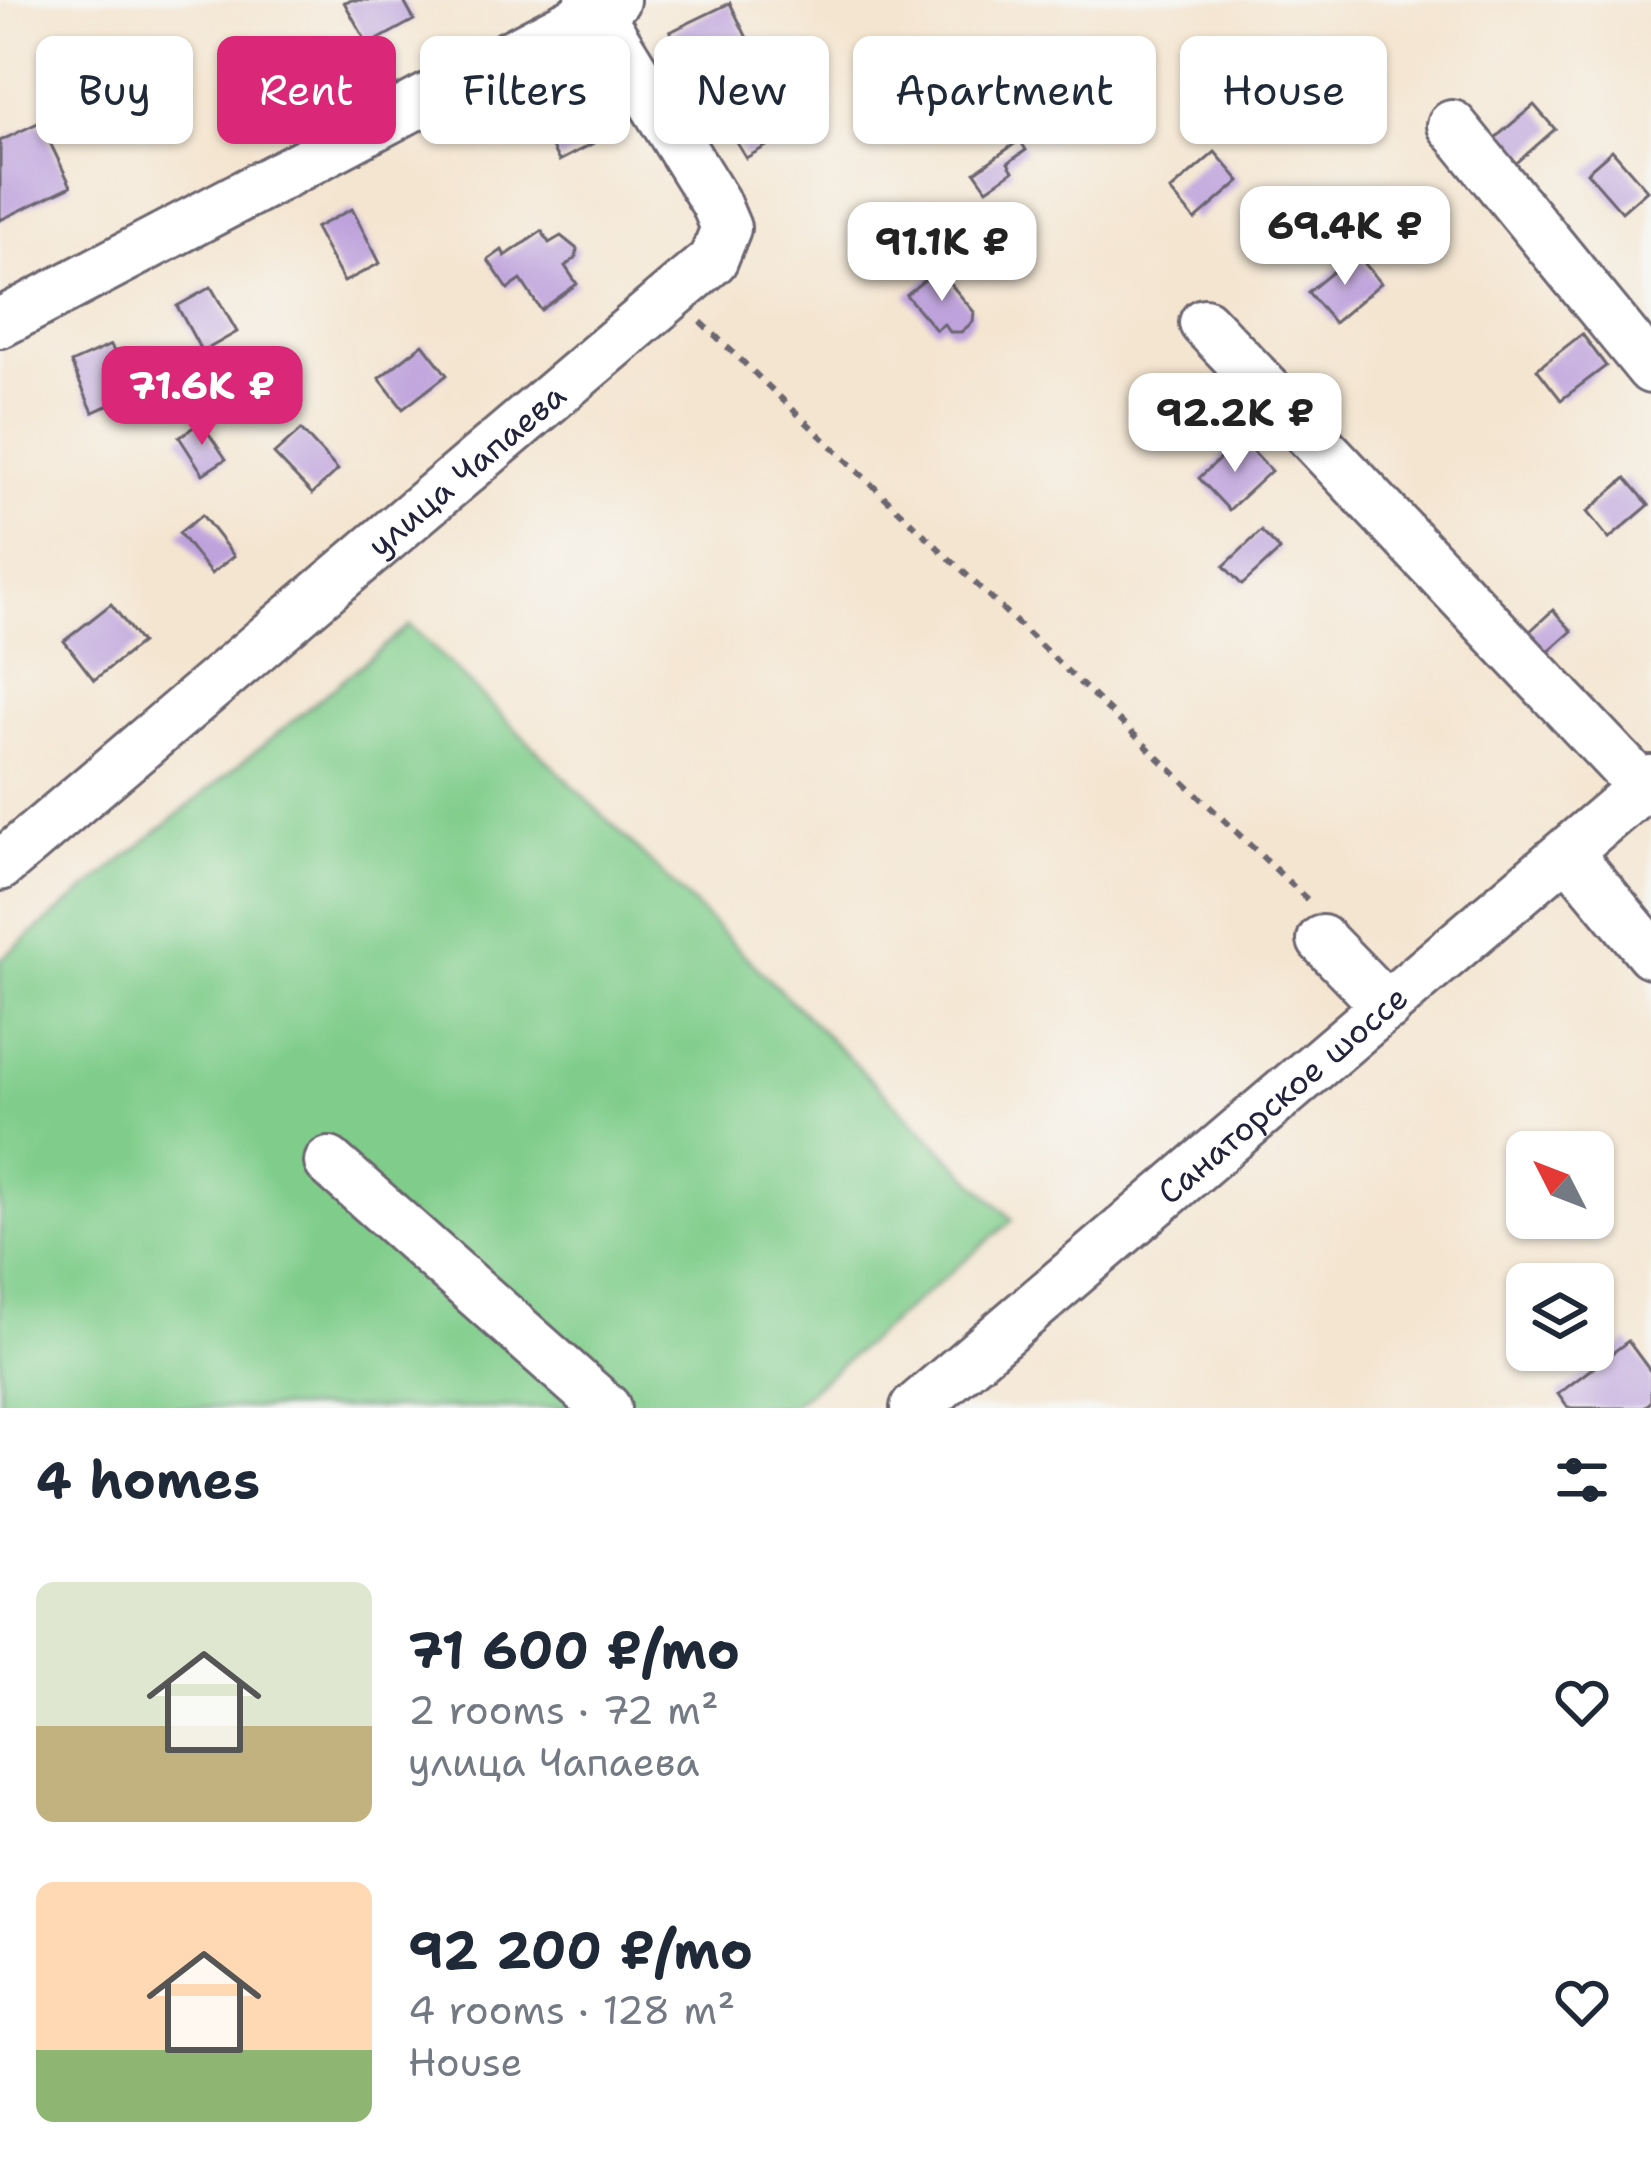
<!DOCTYPE html>
<html lang="en">
<head>
<meta charset="utf-8">
<style>
	:root { --surface:#fff; --page:#f6f6f7; --text:#1f2937; --muted:#747a83; --accent:#db2777 }
	body { margin:0; font-family:"Shantell Sans",sans-serif; background:var(--page); color:var(--text); height:100vh; display:flex; flex-direction:column; font-size:45px; white-space:nowrap }
	* { box-sizing:border-box; margin:0 }
	p { font-size:39px; color:var(--muted) }
	.icon { flex:none; width:66px; height:66px; fill:none; stroke:currentColor; stroke-width:2; stroke-linecap:round; stroke-linejoin:round }
	.map { position:relative; height:1408px; overflow:hidden }
	.drawer { display:flex; flex-direction:column; background:var(--surface); flex:1 }
	.drawer>* { flex:none }
	.hud { position:absolute; left:36px; top:36px; width:1581px; height:108px; display:flex; gap:24px }
	.needle { width:78px; rotate:312deg }
	.buttons { position:absolute; left:1506px; top:1131px; display:grid; gap:24px }
	.buttons a { display:grid; place-items:center; width:108px; height:108px; border-radius:18px; background:var(--surface); box-shadow:0 3px 9px #0004; font-size:60px }
	.price { position:absolute; translate:-50% -102px; padding:0 27px; border-radius:24px; background:#fff; color:#222; font-size:39px; line-height:78px; filter:drop-shadow(0 3px 6px #0008) }
	.price::after { content:''; position:absolute; left:50%; top:72px; width:36px; height:27px; margin-left:-18px; background:inherit; clip-path:polygon(0 0,100% 0,50% 100%) }
	.price.active { background:var(--accent); color:#fff }
	ul { padding:0; list-style:none }
	li { display:flex; align-items:center; gap:36px; height:300px; padding:0 36px }
	li span { display:grid; place-items:center; flex:none; width:336px; height:240px; border-radius:18px; color:#555 }
	li>.icon { margin-inline-start:auto }
	span .icon { width:144px; height:144px; fill:#fffc; stroke-width:1 }
	li b { font-size:51px }
	h2 { display:flex; justify-content:space-between; align-items:center; height:144px; padding:0 36px; font-size:51px }
	.pill { padding:0 42px; border-radius:18px; background:var(--surface); box-shadow:0 3px 9px #0004; font-size:42px; line-height:108px }
	.pill.active { background:var(--accent); color:#fff }
	.map>svg:first-child { display:block }
</style>
</head>
<body>
<div class="map">
<svg width="1651" height="1408" viewBox="0 0 1651 1408">
	<rect width="100%" height="100%" fill="#f6f6f2"/>
	<filter id="ink" filterUnits="userSpaceOnUse"><feTurbulence type="fractalNoise" baseFrequency=".00833" numOctaves="2"/><feDisplacementMap in="SourceGraphic" scale="24" xChannelSelector="R" yChannelSelector="G"/><feConvolveMatrix kernelMatrix="1 2 1 2 8 2 1 2 1" color-interpolation-filters="sRGB"/></filter>
	<filter id="wash" filterUnits="userSpaceOnUse"><feTurbulence type="fractalNoise" baseFrequency=".004" numOctaves="4" result="noise"/><feDisplacementMap in="SourceGraphic" scale="48" xChannelSelector="R" yChannelSelector="G"/><feGaussianBlur stdDeviation="2.7" result="paint"/><feColorMatrix in="noise" values="0 0 0 0 0 0 0 0 0 0 0 0 0 0 0 0 0 1.4 0 .05"/><feComposite in="paint" operator="in"/></filter>
	<g filter="url(#wash)">
		<rect width="100%" height="100%" fill="#f4e5d0"/>
		<path fill="#80cd8b" stroke="#517863" stroke-width="3" d="M410 625 1013 1220 789 1408H0V960Z"/>
		<g id="blocks">
			<g fill="#bea2dc">
				<path d="M352 0H403L414 20 368 45 344 2Z"/>
				<path d="M730 3 748 40 689 69 670 32Z"/>
				<path d="M152 40 179 96 114 129 86 73Z"/>
				<path d="M1333 53 1356 78 1318 113 1295 88Z"/>
				<path d="M776 87 800 126 746 158 722 118Z"/>
				<path d="M579 92 603 138 559 161 535 115Z"/>
				<path d="M1534 105 1555 129 1511 168 1489 143Z"/>
				<path d="M40 122 71 186 0 220V141Z"/>
				<path d="M1020 140 1026 150 1008 163 1013 171 987 189 975 172Z"/>
				<path d="M1612 150 1647 190 1622 212 1587 172Z"/>
				<path d="M1215 152 1240 181 1195 220 1170 191Z"/>
				<path d="M352 209 380 263 344 282 315 228Z"/>
				<path d="M542 231 549 243 561 236 577 249 576 258 565 266 577 284 541 310 521 280 508 289 488 260 502 250 505 256Z"/>
				<path d="M1356 253 1381 283 1334 323 1308 292Z"/>
				<path d="M938 269 974 312 973 322 961 332H950L944 324 936 330 906 295Z"/>
				<path d="M211 287 237 332 202 352 177 306Z"/>
				<path d="M1582 334 1606 366 1561 400 1537 369Z"/>
				<path d="M423 344 447 375 403 409 379 378Z"/>
				<path d="M111 345 133 394 93 412 71 363Z"/>
				<path d="M201 422 226 459 203 474 179 437Z"/>
				<path d="M301 430 338 470 312 494 274 454Z"/>
				<path d="M1241 439 1271 471 1229 510 1199 478Z"/>
				<path d="M1626 478 1649 505 1609 539 1587 512Z"/>
				<path d="M202 515 234 556 211 574 179 533Z"/>
				<path d="M1261 531 1280 550 1242 585 1224 566Z"/>
				<path d="M111 604 141 643 94 680 64 641Z"/>
				<path d="M1553 610 1572 631 1546 654 1527 634Z"/>
				<path d="M1628 1341 1651 1372V1402L1643 1408H1568L1558 1394Z"/>
			</g>
		</g>
	</g>
	<g filter="url(#ink)">
		<use href="#blocks" fill-opacity="0" stroke="#6c666f" stroke-width="3"/>
		<g fill="none" stroke-linecap="round" stroke-linejoin="round">
			<g stroke="#6c666f" stroke-width="54">
				<g id="minor">
					<path d="M1452 125 1651 369"/>
					<path d="M0 323 615 0"/>
					<path d="M1204 323 1643 788"/>
					<path d="M1569 854 1651 953"/>
					<path id="s1" d="M0 866 713 260 726 228 715 202 590 0"/>
					<path d="M1322 940 1387 1007"/>
					<path d="M329 1162 606 1408"/>
					<path id="s2" d="M915 1408 1651 780"/>
				</g>
			</g>
			<path stroke="#6c666f" stroke-width="6" stroke-dasharray="9 9" stroke-linecap="butt" d="M701 322 1312 904"/>
			<use href="#minor" stroke="#fff" stroke-width="48"/>
		</g>
	</g>
	<g text-anchor="middle" dominant-baseline="central" stroke-width="9" stroke-linejoin="round" paint-order="stroke">
		<g font-size="33" fill="#22223b" stroke="#f6f6f2">
			<text stroke="none"><textPath href="#s1" startOffset="612">улица Чапаева</textPath></text>
			<text stroke="none"><textPath href="#s2" startOffset="483">Санаторское шоссе</textPath></text>
		</g>
	</g>
</svg>
<div class="buttons">
<a><svg class="needle" viewBox="-14 -14 28 28"><path d="M0-13l5 13h-10z" fill="#e53935"/><path d="M0 13l5-13h-10z" fill="#747a83"/></svg></a>
<a><svg class="icon" aria-label="layers" viewBox="0 0 24 24"><path d="M12 4l9 5-9 5-9-5zM3 14l9 5 9-5"/></svg></a>
</div>
<b class="price" style="left:1345px;top:288px">69.4K ₽</b>
<b class="price" style="left:942px;top:304px">91.1K ₽</b>
<b class="price active" style="left:202px;top:448px">71.6K ₽</b>
<b class="price" style="left:1235px;top:475px">92.2K ₽</b>
<div class="hud">
<a class="pill">Buy</a>
<a class="pill active">Rent</a>
<a class="pill">Filters</a>
<a class="pill">New</a>
<a class="pill">Apartment</a>
<a class="pill">House</a>
</div>
</div>
<section class="drawer">
<h2>4 homes<svg class="icon" aria-label="filters" viewBox="0 0 24 24"><path d="M4 7h16M4 17h16"/><circle cx="9" cy="7" r="2"/><circle cx="15" cy="17" r="2"/></svg></h2>
<ul>
<li><span style="background:linear-gradient(#dfe7d0 60%,#c2b280 0)"><svg class="icon" aria-label="home" viewBox="0 0 24 24"><path d="M3 11l9-7 9 7M6 9v11h12V9"/></svg></span><div><b>71 600 ₽/mo</b><p>2 rooms · 72 m²</p><p>улица Чапаева</p></div><svg class="icon" aria-label="heart" viewBox="0 0 24 24"><path d="M12 20l-8-8c-3-5 5-10 8-4 3-6 11-1 8 4z"/></svg></li>
<li><span style="background:linear-gradient(#ffd9b3 70%,#8fb573 0)"><svg class="icon" aria-label="home" viewBox="0 0 24 24"><path d="M3 11l9-7 9 7M6 9v11h12V9"/></svg></span><div><b>92 200 ₽/mo</b><p>4 rooms · 128 m²</p><p>House</p></div><svg class="icon" aria-label="heart" viewBox="0 0 24 24"><path d="M12 20l-8-8c-3-5 5-10 8-4 3-6 11-1 8 4z"/></svg></li>
</ul>
</section>
</body>
</html>
